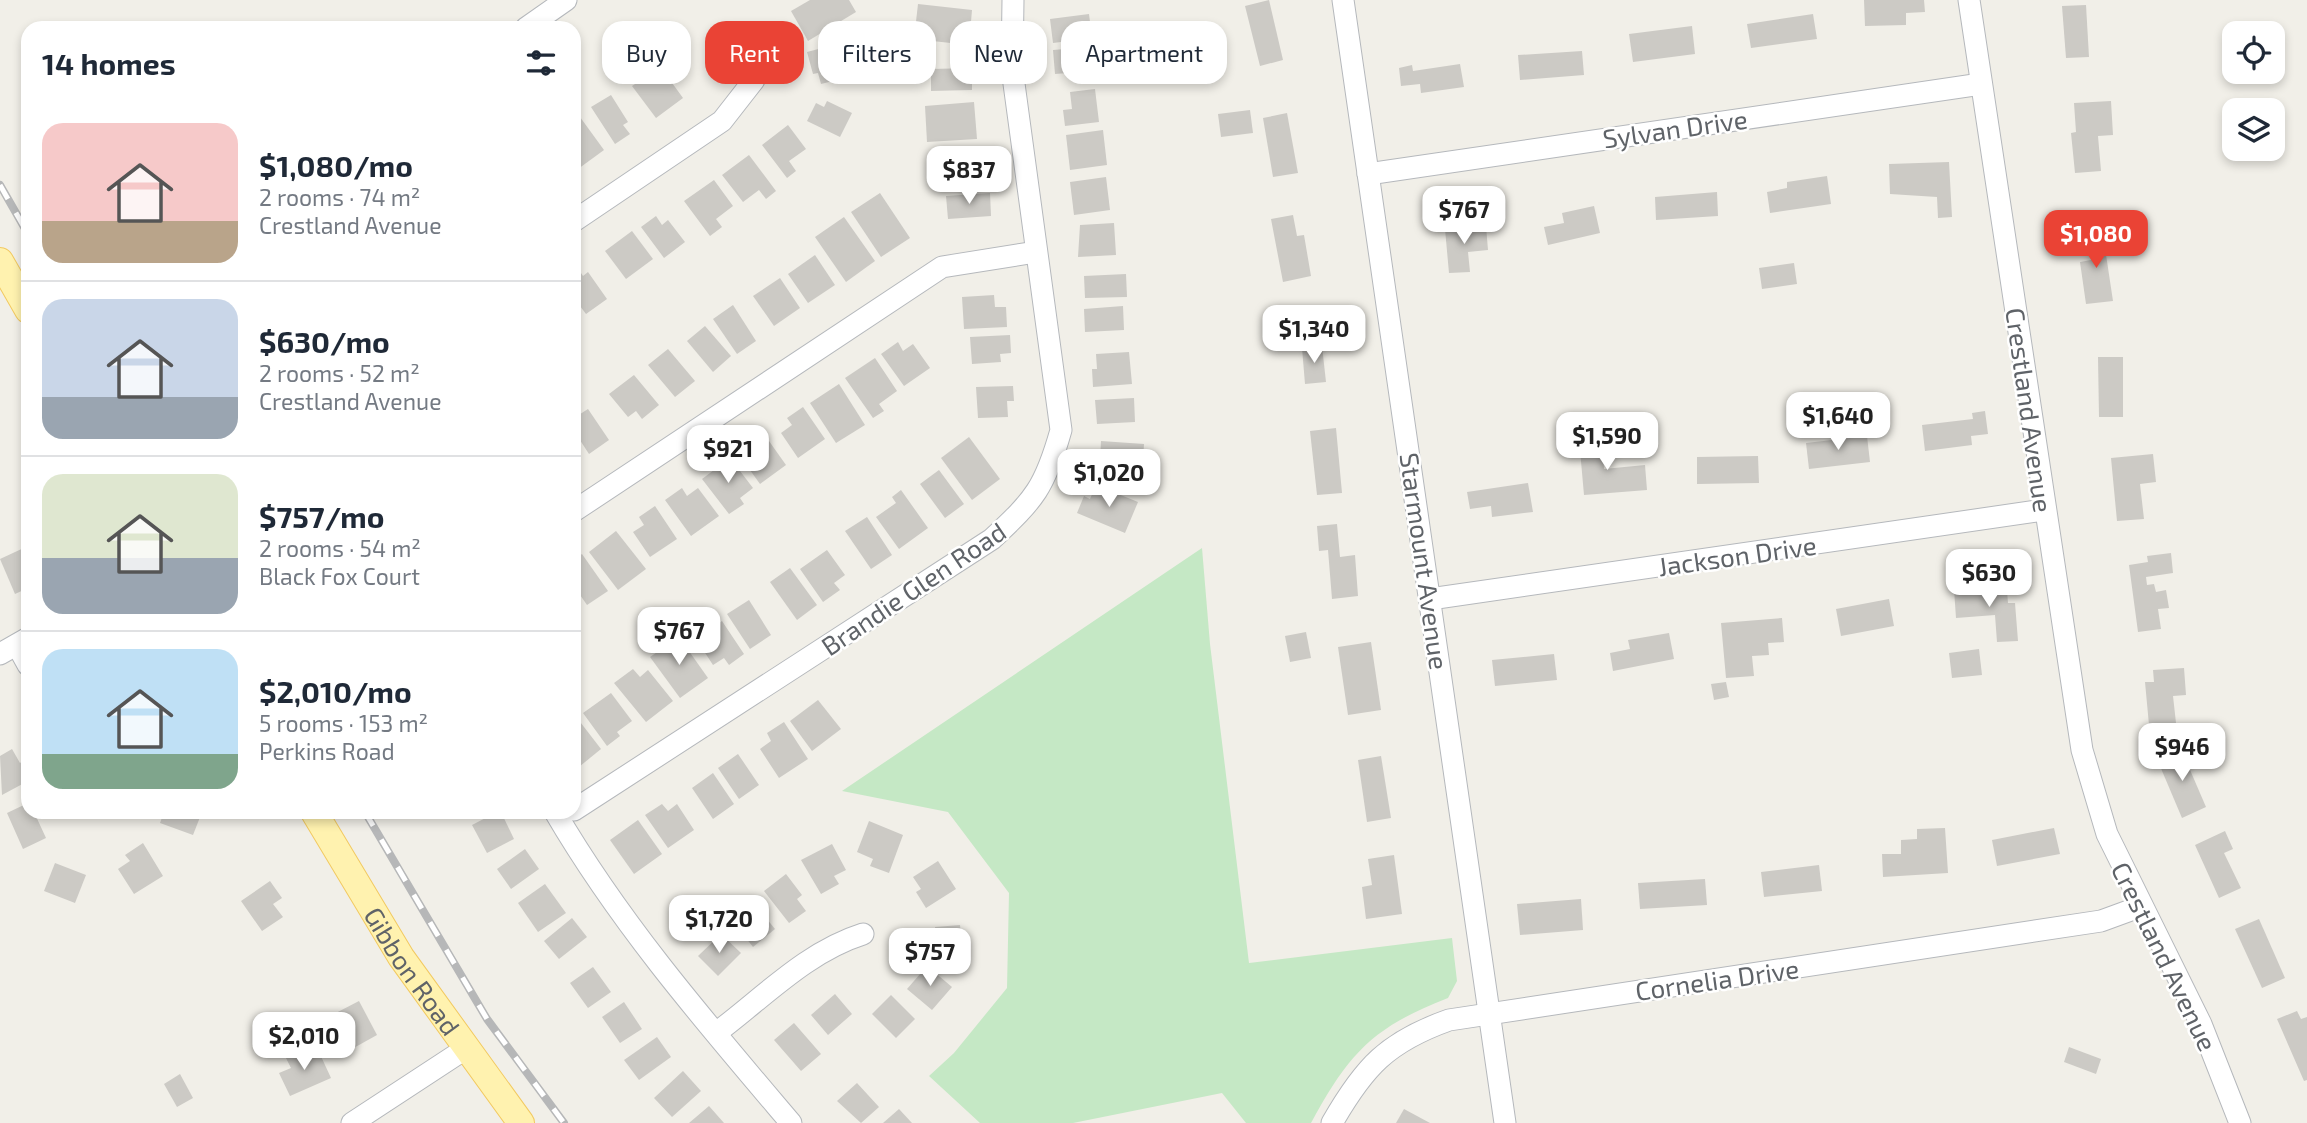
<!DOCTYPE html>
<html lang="en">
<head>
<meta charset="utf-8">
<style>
	:root { --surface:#fff; --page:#f6f6f7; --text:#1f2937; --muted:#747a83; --line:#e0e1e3; --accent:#ea4335 }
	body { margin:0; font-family:"Exo 2",sans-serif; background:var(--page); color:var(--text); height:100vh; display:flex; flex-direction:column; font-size:26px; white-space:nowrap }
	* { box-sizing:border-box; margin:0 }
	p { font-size:23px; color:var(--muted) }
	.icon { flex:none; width:38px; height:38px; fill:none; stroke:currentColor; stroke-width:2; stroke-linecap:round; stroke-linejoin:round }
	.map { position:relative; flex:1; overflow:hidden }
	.panel { position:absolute; left:21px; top:21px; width:560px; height:798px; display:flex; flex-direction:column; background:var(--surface); border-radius:21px; box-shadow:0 4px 10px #0003 }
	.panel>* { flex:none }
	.banner { position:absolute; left:602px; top:21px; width:665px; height:63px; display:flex; gap:14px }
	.tools { position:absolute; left:2222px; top:21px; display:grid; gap:14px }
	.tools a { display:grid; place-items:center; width:63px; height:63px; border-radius:14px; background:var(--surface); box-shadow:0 4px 10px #0003; font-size:35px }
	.price { position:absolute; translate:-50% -60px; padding:0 16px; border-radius:14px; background:#fff; color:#222; font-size:23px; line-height:46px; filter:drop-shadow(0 2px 4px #0008) }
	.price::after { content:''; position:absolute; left:50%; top:42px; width:21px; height:16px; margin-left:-10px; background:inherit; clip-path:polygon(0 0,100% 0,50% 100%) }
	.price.selected { background:var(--accent); color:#fff }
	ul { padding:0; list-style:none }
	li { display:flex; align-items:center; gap:21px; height:175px; padding:0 21px }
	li+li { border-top:2px solid var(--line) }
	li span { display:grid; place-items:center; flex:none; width:196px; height:140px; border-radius:21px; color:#555 }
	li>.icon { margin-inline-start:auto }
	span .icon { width:84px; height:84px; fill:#fffc; stroke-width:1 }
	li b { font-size:30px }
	h2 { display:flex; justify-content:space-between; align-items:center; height:84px; padding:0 21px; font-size:30px }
	.chip { padding:0 24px; border-radius:21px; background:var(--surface); box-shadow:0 4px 10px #0003; font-size:24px; line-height:63px }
	.chip.selected { background:var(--accent); color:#fff }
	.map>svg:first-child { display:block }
</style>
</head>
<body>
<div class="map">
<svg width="2307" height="1123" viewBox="0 0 2307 1123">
	<rect width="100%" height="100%" fill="#f1efe8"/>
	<path fill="#c5e8c5" d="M1202 548 1210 644 1249 963 1452 938 1457 981 1448 998C1373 1027 1349 1053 1311 1123H1246L1222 1093 1073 1123H980L929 1076 954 1053 1007 988 1009 893 948 812 842 791Z"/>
	<g fill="#cccac5">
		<path d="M810 0H849L856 12 808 41 791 11Z"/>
		<path d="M1269 0 1283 60 1260 66 1245 6Z"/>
		<path d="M1864 0H1924L1925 12 1906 13V25L1865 26Z"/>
		<path d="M918 4 972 10 969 45 914 39Z"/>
		<path d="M2086 5 2089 57 2066 58 2062 6Z"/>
		<path d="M1089 14 1092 38 1053 43 1050 19Z"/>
		<path d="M1813 14 1817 39 1751 48 1747 24Z"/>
		<path d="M1692 26 1695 54 1633 62 1629 34Z"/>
		<path d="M845 42 849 57 860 54 865 73 821 84 818 73 813 74 807 52Z"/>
		<path d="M1090 47 1093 71 1055 74 1053 50Z"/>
		<path d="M1582 51 1584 75 1520 80 1518 55Z"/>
		<path d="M654 58 683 98 656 118 632 86 650 74 644 65Z"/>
		<path d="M1460 64 1464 87 1421 93 1420 84 1401 86 1399 68 1412 65 1413 71Z"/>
		<path d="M972 68V90L931 91V69Z"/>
		<path d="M1095 89 1099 122 1065 126 1063 110 1072 109 1070 92Z"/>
		<path d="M611 95 628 122 623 125 630 134 615 144 591 107Z"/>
		<path d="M827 101 852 113 840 137 807 121 816 103 824 107Z"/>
		<path d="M2111 101 2113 135 2098 136 2101 171 2075 173 2071 133 2076 132 2074 103Z"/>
		<path d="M974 102 977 139 927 142 925 106Z"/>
		<path d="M1250 110 1253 133 1221 137 1218 114Z"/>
		<path d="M1287 113 1298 173 1273 177 1263 118Z"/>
		<path d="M580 117 604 150 578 169 574 163V122Z"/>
		<path d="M788 125 806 149 789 161 796 171 787 178 762 145Z"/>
		<path d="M1103 130 1107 165 1070 170 1066 135Z"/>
		<path d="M984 146 988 181 934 187 930 151Z"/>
		<path d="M749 155 776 191 766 199 759 190 743 202 722 175Z"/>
		<path d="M1949 162 1952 217 1938 218 1937 197 1890 194 1889 164Z"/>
		<path d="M1827 176 1831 204 1770 213 1767 192 1787 188V182Z"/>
		<path d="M1106 177 1110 210 1074 215 1070 182Z"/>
		<path d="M714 180 733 206 716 219 722 227 710 236 684 201Z"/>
		<path d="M1717 192 1718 216 1656 220 1655 197Z"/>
		<path d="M880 193 910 238 881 257 851 212Z"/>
		<path d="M990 193 991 216 948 219 946 196Z"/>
		<path d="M1594 206 1600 233 1548 245 1544 227 1564 223 1562 213Z"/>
		<path d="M1293 215 1297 236 1304 235 1311 276 1283 282 1271 219Z"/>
		<path d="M656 216 662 225 668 220 685 242 664 258 641 227Z"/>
		<path d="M844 217 875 261 846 282 815 237Z"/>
		<path d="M1114 223 1116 255 1078 257 1080 225Z"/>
		<path d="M1486 226 1488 250 1468 252 1470 272 1449 273 1445 229Z"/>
		<path d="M2102 228 2113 301 2086 304 2080 262 2091 260 2086 230Z"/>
		<path d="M632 231 653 259 626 279 605 251Z"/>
		<path d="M815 255 835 285 808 303 788 274Z"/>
		<path d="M1794 263 1797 284 1762 289 1759 268Z"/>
		<path d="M577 267 583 276 588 272 607 299 586 314 574 298Z"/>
		<path d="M1126 274 1127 297 1085 298 1084 276Z"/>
		<path d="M780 278 800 308 774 326 753 296Z"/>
		<path d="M994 295 995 307H1006L1007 327 964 329 962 297Z"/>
		<path d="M733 305 756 341 737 354 713 319Z"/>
		<path d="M1123 306 1124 330 1085 332 1084 309Z"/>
		<path d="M705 326 731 356 713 372 687 341Z"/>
		<path d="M1010 335 1011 353 1000 354 1001 362 972 364 970 337Z"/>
		<path d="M898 342 903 351 913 344 930 368 904 386 881 354Z"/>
		<path d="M1322 346 1326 382 1305 384 1302 348Z"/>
		<path d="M668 349 695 381 675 397 648 365Z"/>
		<path d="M1129 352 1132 384 1093 387 1092 369H1097L1096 354Z"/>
		<path d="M2098 357H2123V417H2099Z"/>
		<path d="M875 358 897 391 879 404 884 411 873 418 845 378Z"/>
		<path d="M634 375 659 405 642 419 636 411 628 417 609 394Z"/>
		<path d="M839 384 865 425 836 443 810 403Z"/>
		<path d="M1013 386 1014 401H1007L1008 417 978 418 976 387Z"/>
		<path d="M1134 398 1135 422 1097 424 1095 400Z"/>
		<path d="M803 407 825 439 798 458 781 433 792 425 787 418Z"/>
		<path d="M588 409 609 440 589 454 574 431V418Z"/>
		<path d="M1985 411 1988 434 1971 436 1972 445 1925 451 1922 425 1973 419 1972 413Z"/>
		<path d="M1336 428 1342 493 1317 495 1310 431Z"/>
		<path d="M1867 436 1870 462 1809 469 1806 443Z"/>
		<path d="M969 437 1000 479 972 500 941 458Z"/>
		<path d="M1602 437 1604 469 1645 465 1647 490 1584 495 1579 439Z"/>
		<path d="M753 440 759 448 769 441 786 465 760 484 737 452Z"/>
		<path d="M1101 441 1144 444 1142 479 1099 477Z"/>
		<path d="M2153 454 2156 482 2140 484 2144 519 2117 521 2111 458Z"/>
		<path d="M1758 456 1759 483 1697 484V457Z"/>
		<path d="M730 458 753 488 740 498 744 504 729 514 702 479Z"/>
		<path d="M939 470 964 504 945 518 920 484Z"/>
		<path d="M1528 483 1533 512 1492 517 1491 506 1470 509 1467 492Z"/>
		<path d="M1096 485 1138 502 1125 533 1077 513 1084 496 1090 499Z"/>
		<path d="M682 488 687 496 698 488 719 516 691 536 665 500Z"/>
		<path d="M901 490 928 528 899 549 876 517 896 503 892 497Z"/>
		<path d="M655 506 677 539 650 557 633 532 644 525 639 517Z"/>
		<path d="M867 517 892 555 871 569 845 531Z"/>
		<path d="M1337 524 1340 557 1355 555 1358 596 1332 599 1328 550 1319 551 1317 526Z"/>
		<path d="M616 531 646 569 618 590 589 552Z"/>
		<path d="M28 546V588L15 594 0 559Z"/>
		<path d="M827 550 845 575 834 583 840 590 823 602 800 569Z"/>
		<path d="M2171 553 2173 573 2146 577 2147 585 2154 584 2156 592 2166 590 2169 608 2158 609 2161 629 2138 632 2129 565 2148 562 2147 556Z"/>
		<path d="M582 554 608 591 587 605 574 586V560Z"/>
		<path d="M790 568 817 605 797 620 770 582Z"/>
		<path d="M1994 586V592L2007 591 2008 603H2015L2018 641 1997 642 1995 615 1956 618 1954 589Z"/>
		<path d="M1889 599 1894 626 1841 636 1836 609Z"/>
		<path d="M749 600 771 635 750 649 727 614Z"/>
		<path d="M1782 618 1784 642 1768 643 1769 655 1752 656 1754 676 1726 678 1721 623Z"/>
		<path d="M722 621 744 654 729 665 724 658 713 665 696 639Z"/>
		<path d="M1306 632 1311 658 1290 662 1285 636Z"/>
		<path d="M1669 633 1674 659 1613 671 1610 653 1630 649 1628 640Z"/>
		<path d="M679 637 708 678 680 698 650 657Z"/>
		<path d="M1371 642 1381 710 1348 715 1338 647Z"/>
		<path d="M1979 649 1982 675 1952 678 1949 653Z"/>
		<path d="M1554 654 1557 680 1495 686 1492 660Z"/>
		<path d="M2184 668 2186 695 2173 696 2176 723 2149 725 2145 682H2154L2153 670Z"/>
		<path d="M633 669 640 677 648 670 673 701 646 722 614 683Z"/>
		<path d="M1726 682 1729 697 1714 700 1711 684Z"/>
		<path d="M611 693 632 721 617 732 620 736 607 746 583 713Z"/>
		<path d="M818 700 841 729 812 751 790 721Z"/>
		<path d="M574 714 601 749 574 771Z"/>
		<path d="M784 722 808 759 779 778 760 749 771 741 767 733Z"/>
		<path d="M12 749 20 763 26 759 28 763V781L2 795 0 756Z"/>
		<path d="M2181 749 2206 807 2182 818 2157 759Z"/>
		<path d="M738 754 759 785 739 799 718 768Z"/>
		<path d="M1381 756 1391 818 1367 822 1358 760Z"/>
		<path d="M713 773 734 804 713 819 692 788Z"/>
		<path d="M28 803V812H34L46 838 23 849 7 813Z"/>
		<path d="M662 804 668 811 677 804 694 830 668 848 645 815Z"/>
		<path d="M164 812H202L193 835 160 823Z"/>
		<path d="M497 812H501L514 839 487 853 472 825Z"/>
		<path d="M638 820 662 854 634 874 610 840Z"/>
		<path d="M869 821 903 835 889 873 870 866 873 859 857 852Z"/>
		<path d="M1945 828 1948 873 1883 877 1882 854H1901V840L1917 839V829Z"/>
		<path d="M2054 828 2060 854 1997 866 1992 840Z"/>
		<path d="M2225 831 2233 849 2224 853 2241 888 2219 898 2195 845Z"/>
		<path d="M143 843 163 876 134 894 118 869 130 861 125 855Z"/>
		<path d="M832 844 846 870 834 876 839 884 821 894 801 860Z"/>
		<path d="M525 849 539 869 511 889 497 869Z"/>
		<path d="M1394 855 1402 914 1366 919 1362 887 1372 885 1368 859Z"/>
		<path d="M938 861 956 889 926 908 916 892 921 889 913 877Z"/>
		<path d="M55 863 86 875 75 903 44 891Z"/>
		<path d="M1819 865 1822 891 1764 897 1761 872Z"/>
		<path d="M786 874 802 895 797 899 806 911 789 923 764 891Z"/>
		<path d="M1705 879 1707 905 1640 909 1638 883Z"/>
		<path d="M270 881 282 898 273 904 283 917 262 931 241 901Z"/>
		<path d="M545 884 566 913 538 932 518 903Z"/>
		<path d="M1581 899 1583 930 1520 935 1517 904Z"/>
		<path d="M753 902 775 929 753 947 731 919Z"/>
		<path d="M572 918 587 937 559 959 544 941Z"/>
		<path d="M2259 919 2285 978 2262 988 2235 929Z"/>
		<path d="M960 925 963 955 938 957 935 927Z"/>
		<path d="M721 934 741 953 718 976 698 956Z"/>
		<path d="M927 966 952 987 932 1010 907 989Z"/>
		<path d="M593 967 611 992 588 1008 570 983Z"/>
		<path d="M835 994 852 1014 828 1035 811 1015Z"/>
		<path d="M891 995 915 1019 896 1038 872 1014Z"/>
		<path d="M359 1001 377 1035 350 1050 332 1015Z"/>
		<path d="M624 1002 642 1029 620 1043 602 1017Z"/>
		<path d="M2297 1011 2301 1019 2307 1017V1080L2304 1081 2277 1019Z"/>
		<path d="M794 1023 821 1054 801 1071 774 1040Z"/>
		<path d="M657 1037 671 1057 639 1080 624 1060Z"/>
		<path d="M2069 1047 2101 1059 2096 1074 2064 1062Z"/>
		<path d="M300 1049 305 1059 319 1052 331 1078 290 1096 279 1073 291 1068 285 1056Z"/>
		<path d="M683 1071 701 1091 672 1117 654 1098Z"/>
		<path d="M180 1074 193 1098 177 1107 164 1084Z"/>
		<path d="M857 1083 879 1107 861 1123 837 1101Z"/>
		<path d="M709 1106 724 1123H689Z"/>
		<path d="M899 1109 912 1123H883Z"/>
		<path d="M1404 1109 1430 1123H1396Z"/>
	</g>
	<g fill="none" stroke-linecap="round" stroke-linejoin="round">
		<g stroke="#b5b8bc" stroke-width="23">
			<g id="minor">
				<path d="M1343 0 1505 1123"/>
				<path d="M1969 0 2082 750 2107 834 2201 1024 2240 1123"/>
				<path d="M526 28 566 0"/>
				<path d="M1368 174 1981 84"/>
				<path d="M574 221 722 121 754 80"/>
				<path d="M574 511 942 267 1036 252"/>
				<path d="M1430 599 2044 510"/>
				<path d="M17 645 28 665"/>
				<path d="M0 654 28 638"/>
				<path d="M574 810 992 539C1035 499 1045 487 1061 430L1012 69 1013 0"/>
				<path d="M555 812C621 925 707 1024 791 1123"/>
				<path d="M716 1033C763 998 806 952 863 934"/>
				<path d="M352 1123 465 1049"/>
				<path d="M1332 1123C1364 1067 1387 1042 1449 1020L2101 921 2142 906"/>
			</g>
		</g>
		<g stroke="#f2c960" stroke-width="28">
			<g id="major">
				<path d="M0 261 28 310"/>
				<path id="s1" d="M314 812 401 957 521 1123"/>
			</g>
		</g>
		<use href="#minor" stroke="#fff" stroke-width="21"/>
		<use href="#major" stroke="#fff2af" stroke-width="26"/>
		<g stroke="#b6b7b8" stroke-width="8">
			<g id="rail">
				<path d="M0 185 28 234"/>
				<path d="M365 812 487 1019 564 1123"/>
			</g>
		</g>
		<use href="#rail" stroke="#fff" stroke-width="5" stroke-dasharray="16" stroke-linecap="butt"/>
	</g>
	<g text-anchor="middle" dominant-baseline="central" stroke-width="5" stroke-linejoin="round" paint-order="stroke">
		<g font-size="26" fill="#5f6368" stroke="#fff">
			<text transform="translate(1675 128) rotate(-8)">Sylvan Drive</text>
			<text transform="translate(2030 410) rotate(82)">Crestland Avenue</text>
			<text transform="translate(1737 555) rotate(-8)">Jackson Drive</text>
			<text transform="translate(1425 561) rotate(82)">Starmount Avenue</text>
			<text transform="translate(913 588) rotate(-34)">Brandie Glen Road</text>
			<text transform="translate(2165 956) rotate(64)">Crestland Avenue</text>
			<text stroke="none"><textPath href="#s1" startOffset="187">Gibbon Road</textPath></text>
			<text transform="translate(1717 979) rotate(-8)">Cornelia Drive</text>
		</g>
	</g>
</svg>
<div class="tools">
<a><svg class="icon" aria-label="locate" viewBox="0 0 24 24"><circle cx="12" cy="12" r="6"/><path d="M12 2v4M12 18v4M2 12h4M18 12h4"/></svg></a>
<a><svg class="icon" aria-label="layers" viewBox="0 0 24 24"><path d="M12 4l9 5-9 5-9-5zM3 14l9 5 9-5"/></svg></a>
</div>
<b class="price" style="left:969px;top:206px">$837</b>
<b class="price" style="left:1464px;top:246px">$767</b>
<b class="price selected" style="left:2096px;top:270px">$1,080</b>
<b class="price" style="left:1314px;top:365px">$1,340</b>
<b class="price" style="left:1838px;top:452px">$1,640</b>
<b class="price" style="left:1607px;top:472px">$1,590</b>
<b class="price" style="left:728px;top:485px">$921</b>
<b class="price" style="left:1109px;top:509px">$1,020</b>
<b class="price" style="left:1989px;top:609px">$630</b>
<b class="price" style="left:679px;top:667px">$767</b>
<b class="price" style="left:2182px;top:783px">$946</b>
<b class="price" style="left:719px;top:955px">$1,720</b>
<b class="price" style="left:930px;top:988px">$757</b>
<b class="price" style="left:304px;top:1072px">$2,010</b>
<div class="banner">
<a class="chip">Buy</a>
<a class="chip selected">Rent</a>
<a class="chip">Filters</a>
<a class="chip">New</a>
<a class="chip">Apartment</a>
</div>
<section class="panel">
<h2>14 homes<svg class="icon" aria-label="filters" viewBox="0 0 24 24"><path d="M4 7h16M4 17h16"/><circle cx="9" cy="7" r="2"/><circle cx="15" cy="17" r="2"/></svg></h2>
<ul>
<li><span style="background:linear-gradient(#f6c9c9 70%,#b9a48a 0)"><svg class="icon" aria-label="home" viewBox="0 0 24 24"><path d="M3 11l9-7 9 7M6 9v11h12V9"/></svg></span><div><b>$1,080/mo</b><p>2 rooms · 74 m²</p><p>Crestland Avenue</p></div></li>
<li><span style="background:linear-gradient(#c9d6e8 70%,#9aa5b1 0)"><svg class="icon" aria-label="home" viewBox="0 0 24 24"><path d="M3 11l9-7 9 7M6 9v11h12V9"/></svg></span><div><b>$630/mo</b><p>2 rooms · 52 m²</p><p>Crestland Avenue</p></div></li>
<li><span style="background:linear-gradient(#dfe7d0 60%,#9aa5b1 0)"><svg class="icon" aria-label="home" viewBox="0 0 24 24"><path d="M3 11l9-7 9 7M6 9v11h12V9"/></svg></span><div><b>$757/mo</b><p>2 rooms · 54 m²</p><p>Black Fox Court</p></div></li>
<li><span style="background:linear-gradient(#bfe0f5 75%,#7fa58c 0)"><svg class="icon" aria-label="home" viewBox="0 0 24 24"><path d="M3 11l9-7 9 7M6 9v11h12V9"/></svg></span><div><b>$2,010/mo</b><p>5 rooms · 153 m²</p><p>Perkins Road</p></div></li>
</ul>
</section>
</div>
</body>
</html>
